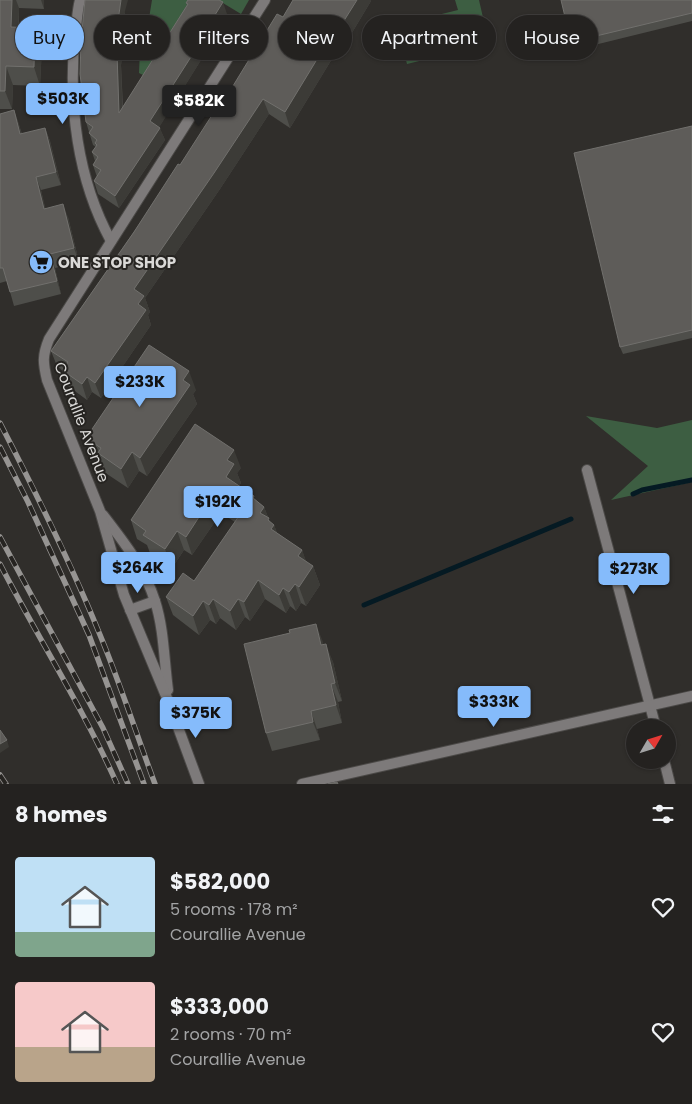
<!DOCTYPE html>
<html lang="en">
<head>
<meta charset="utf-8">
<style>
	:root { --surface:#242220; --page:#2c2a29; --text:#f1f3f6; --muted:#a3a4a5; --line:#413f3e; --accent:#85bbfb }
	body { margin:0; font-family:Poppins,sans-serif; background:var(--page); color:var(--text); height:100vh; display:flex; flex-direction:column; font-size:19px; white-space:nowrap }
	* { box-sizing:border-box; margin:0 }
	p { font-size:16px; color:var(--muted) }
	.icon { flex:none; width:28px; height:28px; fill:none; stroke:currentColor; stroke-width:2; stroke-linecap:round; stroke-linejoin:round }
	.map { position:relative; height:784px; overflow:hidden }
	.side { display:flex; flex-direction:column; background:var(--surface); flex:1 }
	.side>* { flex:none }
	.guide { position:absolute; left:15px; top:15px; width:662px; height:45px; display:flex; gap:10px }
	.needle { width:32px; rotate:51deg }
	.buttons { position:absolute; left:626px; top:719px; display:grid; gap:10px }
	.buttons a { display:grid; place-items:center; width:50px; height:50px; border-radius:50%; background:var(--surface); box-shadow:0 1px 4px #0004,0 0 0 1px var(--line); font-size:25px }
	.price { position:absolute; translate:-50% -42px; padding:0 11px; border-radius:5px; background:var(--accent); color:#111; font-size:16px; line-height:32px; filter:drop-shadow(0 1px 2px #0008) }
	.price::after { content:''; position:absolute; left:50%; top:30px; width:15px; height:11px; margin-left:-8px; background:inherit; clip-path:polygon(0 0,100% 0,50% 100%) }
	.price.on { background:#222; color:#fff }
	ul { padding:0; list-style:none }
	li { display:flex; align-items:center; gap:15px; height:125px; padding:0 15px }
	li span { display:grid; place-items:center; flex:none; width:140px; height:100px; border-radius:5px; color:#555 }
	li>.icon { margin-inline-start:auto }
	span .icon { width:60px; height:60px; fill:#fffc; stroke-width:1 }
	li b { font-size:21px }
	h2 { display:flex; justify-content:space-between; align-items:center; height:60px; padding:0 15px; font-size:21px }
	.chip { padding:0 18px; border-radius:22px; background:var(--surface); box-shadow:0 1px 4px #0004,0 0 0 1px var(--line); font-size:18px; line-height:45px }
	.chip.on { background:var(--accent); color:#111 }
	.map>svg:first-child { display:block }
</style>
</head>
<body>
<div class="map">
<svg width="692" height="784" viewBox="0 0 692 784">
	<rect width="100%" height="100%" fill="#302e2b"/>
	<g fill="#3d5e42">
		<path d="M152 0H194L145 76 139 73 140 50 144 49Z"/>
		<path d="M218 0H249L241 14Z"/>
		<path d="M455 0H479L489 44 407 64 397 25 458 10Z"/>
		<path d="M586 416 657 428 692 420V482L611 500 648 466Z"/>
	</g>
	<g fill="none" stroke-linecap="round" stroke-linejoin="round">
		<g stroke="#051a23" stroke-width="5">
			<path d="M633 494 642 490 692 480"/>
			<path d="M364 605 571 519"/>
		</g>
		<g stroke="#4b4947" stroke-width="12">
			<g id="minor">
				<path d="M80 0C77 11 77 23 75 34 68 104 77 179 111 241"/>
				<path d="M587 470 656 728"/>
				<path d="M103 515C124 542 145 569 155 601 164 629 164 660 168 690"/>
				<path d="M130 610 155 601"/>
				<path d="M664 760 670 784"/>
				<path d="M199 784 169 703 124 595 100 511 47 380C43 363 42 356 49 339L265 0"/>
				<path d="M302 784 692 696"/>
			</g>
		</g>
		<use href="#minor" stroke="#7d7a7a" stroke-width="10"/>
		<g stroke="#969492" stroke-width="5.5">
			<g id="rail">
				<path d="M0 423C35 491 69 559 98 630 119 680 136 733 155 784"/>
				<path d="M0 447 28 502 89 635 144 784"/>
				<path d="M0 537 103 728 128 784"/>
				<path d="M0 564C38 638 83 708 117 784"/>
				<path d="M0 775 6 784"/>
			</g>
		</g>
		<use href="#rail" stroke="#262421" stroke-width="4" stroke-dasharray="11" stroke-linecap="butt"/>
	</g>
	<g fill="#4e4e4a">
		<path d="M0 0H44V9L19 8V27L42 46 40 86 13 85 12 109H0Z"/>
		<path d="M692 0V21L574 50 571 42Z"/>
		<path d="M371 1 341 51 338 49 290 128 269 114 220 189 145 298 150 312 148 315 151 325 101 398 92 392 87 400 68 386 62 370 57 366 51 351 283 17Z"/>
		<path d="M186 3 227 14 215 34 216 36 159 127 165 140 119 208 98 194 94 181 97 177 93 165 95 161 92 152 96 147 93 145 86 122 125 11 122 35 124 41 121 65 123 107 187 5Z"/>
		<path d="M14 110 22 134 45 128 50 141 61 185 41 190 45 208 68 217 79 262 55 268 61 294 14 306 7 281 0 283V114Z"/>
		<path d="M692 126V338L623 354 620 347Z"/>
		<path d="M196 390 193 394 197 404 147 476 139 471 128 488 104 472 101 461 93 456 86 438Z"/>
		<path d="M241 468 237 473 241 483 239 486 256 500 264 507 270 522 274 525 277 533 302 550 306 562 313 566 320 585 306 606 301 603 296 611 290 606 286 613 265 599 250 621 245 617 236 630 220 618 216 624 210 620 199 635 173 615 166 597 194 581 235 522 221 513 192 555 184 550 172 568 150 553 147 545 137 539 131 520Z"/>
		<path d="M324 644 333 662 342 701 338 702 342 723 317 729 320 740 272 751 266 733Z"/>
	</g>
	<g fill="#3c3b37">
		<path d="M12 0H16L19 8 18 45 11 27Z"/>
		<path d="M41 0H44V9Z"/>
		<path d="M121 0H128L125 11 122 35 124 41 121 65 123 125 119 113 117 28Z"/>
		<path d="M357 0H371V1L341 51 335 35Z"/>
		<path d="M223 2 227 14 215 34 216 36 155 134 150 121Z"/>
		<path d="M35 28 42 46 40 86 34 67Z"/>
		<path d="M333 33 338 49 290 128 285 112Z"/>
		<path d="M6 66 13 85 12 109 5 91Z"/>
		<path d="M263 99 269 114 220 189 145 298 150 312 148 315 151 325 101 398 95 383 134 289Z"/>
		<path d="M14 110 19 124 25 148 20 134Z"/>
		<path d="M45 128 50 141 61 185 56 172Z"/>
		<path d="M160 128 165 140 119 208 115 196Z"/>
		<path d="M36 177 41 190 49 222 44 209Z"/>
		<path d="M63 204 68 217 79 262 74 248Z"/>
		<path d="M50 254 55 268 61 294 57 281Z"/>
		<path d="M189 371 196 390 193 394 197 404 147 476 140 458 183 380Z"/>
		<path d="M87 377 92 392 87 400 82 384Z"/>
		<path d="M234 450 241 468 237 473 241 483 233 495 226 477 227 460Z"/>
		<path d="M132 452 139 471 128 488 121 469Z"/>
		<path d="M214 494 221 513 192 555 186 537Z"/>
		<path d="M264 507 272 527 274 525 281 543 260 513Z"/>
		<path d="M177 531 184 550 172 568 165 549Z"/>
		<path d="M302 550 309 569 298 556Z"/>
		<path d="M313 566 320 585 306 606 299 587Z"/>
		<path d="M258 580 265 599 250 621 244 602Z"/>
		<path d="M295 584 301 603 296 611 289 592Z"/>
		<path d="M283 588 290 606 286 613 279 595Z"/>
		<path d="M213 599 220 618 216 624 209 605Z"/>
		<path d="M238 599 245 617 236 630 230 611Z"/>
		<path d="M203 601 210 620 199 635 193 616Z"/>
		<path d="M316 624 323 642 328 663 321 645Z"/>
		<path d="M326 644 333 662 342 701 335 683Z"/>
		<path d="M331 684 338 702 342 723 336 705Z"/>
		<path d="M311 711 317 729 320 740 313 722Z"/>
		<path d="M7 740 9 747 0 753V744Z"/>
	</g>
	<g fill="#5e5c59" stroke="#71706d">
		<path d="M0 0H12L11 27 35 28 34 67 6 66 5 91H0Z"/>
		<path d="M85 0H121L117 28 120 29 117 53 119 113 188 4 186 3 188 0H219L223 2 210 23 212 24 150 121 160 128 115 196 94 181 101 170 93 165 98 157 92 152 97 145 95 143 97 140 89 133 93 127 86 122 80 74 81 41Z"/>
		<path d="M293 0H357L335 35 333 33 285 112 263 99 214 173 134 289 144 296 138 304 146 310 95 383 87 377 82 384 62 370 68 362 51 351 134 232 178 164 180 165 223 98 225 99 277 14 283 17Z"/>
		<path d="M561 0H692V13L571 42Z"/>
		<path d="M14 110 20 134 45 128 56 172 36 177 44 209 63 204 74 248 50 254 57 281 10 292 3 268H0V114Z"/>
		<path d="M692 126V330L620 347 574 153Z"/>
		<path d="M149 345 189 371 183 380 190 385 140 458 132 452 121 469 98 453 101 448 86 438Z"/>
		<path d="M195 424 234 450 227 460 234 464 226 477 254 496 253 498 264 507 260 513 269 518 268 520 274 525 271 529 302 550 298 556 313 566 299 587 295 584 289 592 283 588 279 595 258 580 244 602 238 599 230 611 213 599 209 605 203 601 193 616 166 597 183 573 194 581 241 513 214 494 186 537 177 531 165 549 143 535 146 531 131 520Z"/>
		<path d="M316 624 321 645 326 644 335 683 331 684 336 705 311 711 313 722 266 733 244 644 290 633 289 630Z"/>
		<path d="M0 730 7 740 0 744Z"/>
		<path d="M337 782 338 784H328Z"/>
	</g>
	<defs>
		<g id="supermarket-disc" transform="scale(1.25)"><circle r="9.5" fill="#85bbfb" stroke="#262421"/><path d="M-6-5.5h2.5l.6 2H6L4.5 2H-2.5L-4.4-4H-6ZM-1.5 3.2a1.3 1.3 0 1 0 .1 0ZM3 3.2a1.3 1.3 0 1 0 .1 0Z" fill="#111"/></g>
	</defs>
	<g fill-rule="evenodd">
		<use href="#supermarket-disc" x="41" y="262"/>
	</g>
	<g text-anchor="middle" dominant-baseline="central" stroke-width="4" stroke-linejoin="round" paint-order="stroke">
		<g font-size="15" font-weight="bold" fill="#dad9d7" stroke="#262421" text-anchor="start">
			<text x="58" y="262">ONE STOP SHOP</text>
		</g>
		<g font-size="15" fill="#dad9d7" stroke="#262421">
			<text transform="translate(82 422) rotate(69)">Courallie Avenue</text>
		</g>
	</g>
</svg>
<div class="buttons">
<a><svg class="needle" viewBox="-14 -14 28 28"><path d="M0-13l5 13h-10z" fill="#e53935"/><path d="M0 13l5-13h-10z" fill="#a3a4a5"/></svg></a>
</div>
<b class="price" style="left:63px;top:125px">$503K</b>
<b class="price on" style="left:199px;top:127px">$582K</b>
<b class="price" style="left:140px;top:408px">$233K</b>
<b class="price" style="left:218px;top:528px">$192K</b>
<b class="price" style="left:138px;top:594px">$264K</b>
<b class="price" style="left:634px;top:595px">$273K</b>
<b class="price" style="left:494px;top:728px">$333K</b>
<b class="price" style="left:196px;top:739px">$375K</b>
<div class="guide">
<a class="chip on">Buy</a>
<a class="chip">Rent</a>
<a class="chip">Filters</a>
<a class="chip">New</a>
<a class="chip">Apartment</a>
<a class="chip">House</a>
</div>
</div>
<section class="side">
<h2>8 homes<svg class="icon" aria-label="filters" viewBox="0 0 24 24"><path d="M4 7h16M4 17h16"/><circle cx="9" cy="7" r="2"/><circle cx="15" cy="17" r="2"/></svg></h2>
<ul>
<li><span style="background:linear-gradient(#bfe0f5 75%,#7fa58c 0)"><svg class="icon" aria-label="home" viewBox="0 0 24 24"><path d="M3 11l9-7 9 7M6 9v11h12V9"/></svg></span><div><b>$582,000</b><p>5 rooms · 178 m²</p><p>Courallie Avenue</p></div><svg class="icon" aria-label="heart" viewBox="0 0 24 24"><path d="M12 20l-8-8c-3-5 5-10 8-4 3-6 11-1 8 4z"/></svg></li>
<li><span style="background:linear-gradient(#f6c9c9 65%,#b9a48a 0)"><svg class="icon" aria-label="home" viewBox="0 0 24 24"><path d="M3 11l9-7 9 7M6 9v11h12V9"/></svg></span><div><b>$333,000</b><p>2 rooms · 70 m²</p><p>Courallie Avenue</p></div><svg class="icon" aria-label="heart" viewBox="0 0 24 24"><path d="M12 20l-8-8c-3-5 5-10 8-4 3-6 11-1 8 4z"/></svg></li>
</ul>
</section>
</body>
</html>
